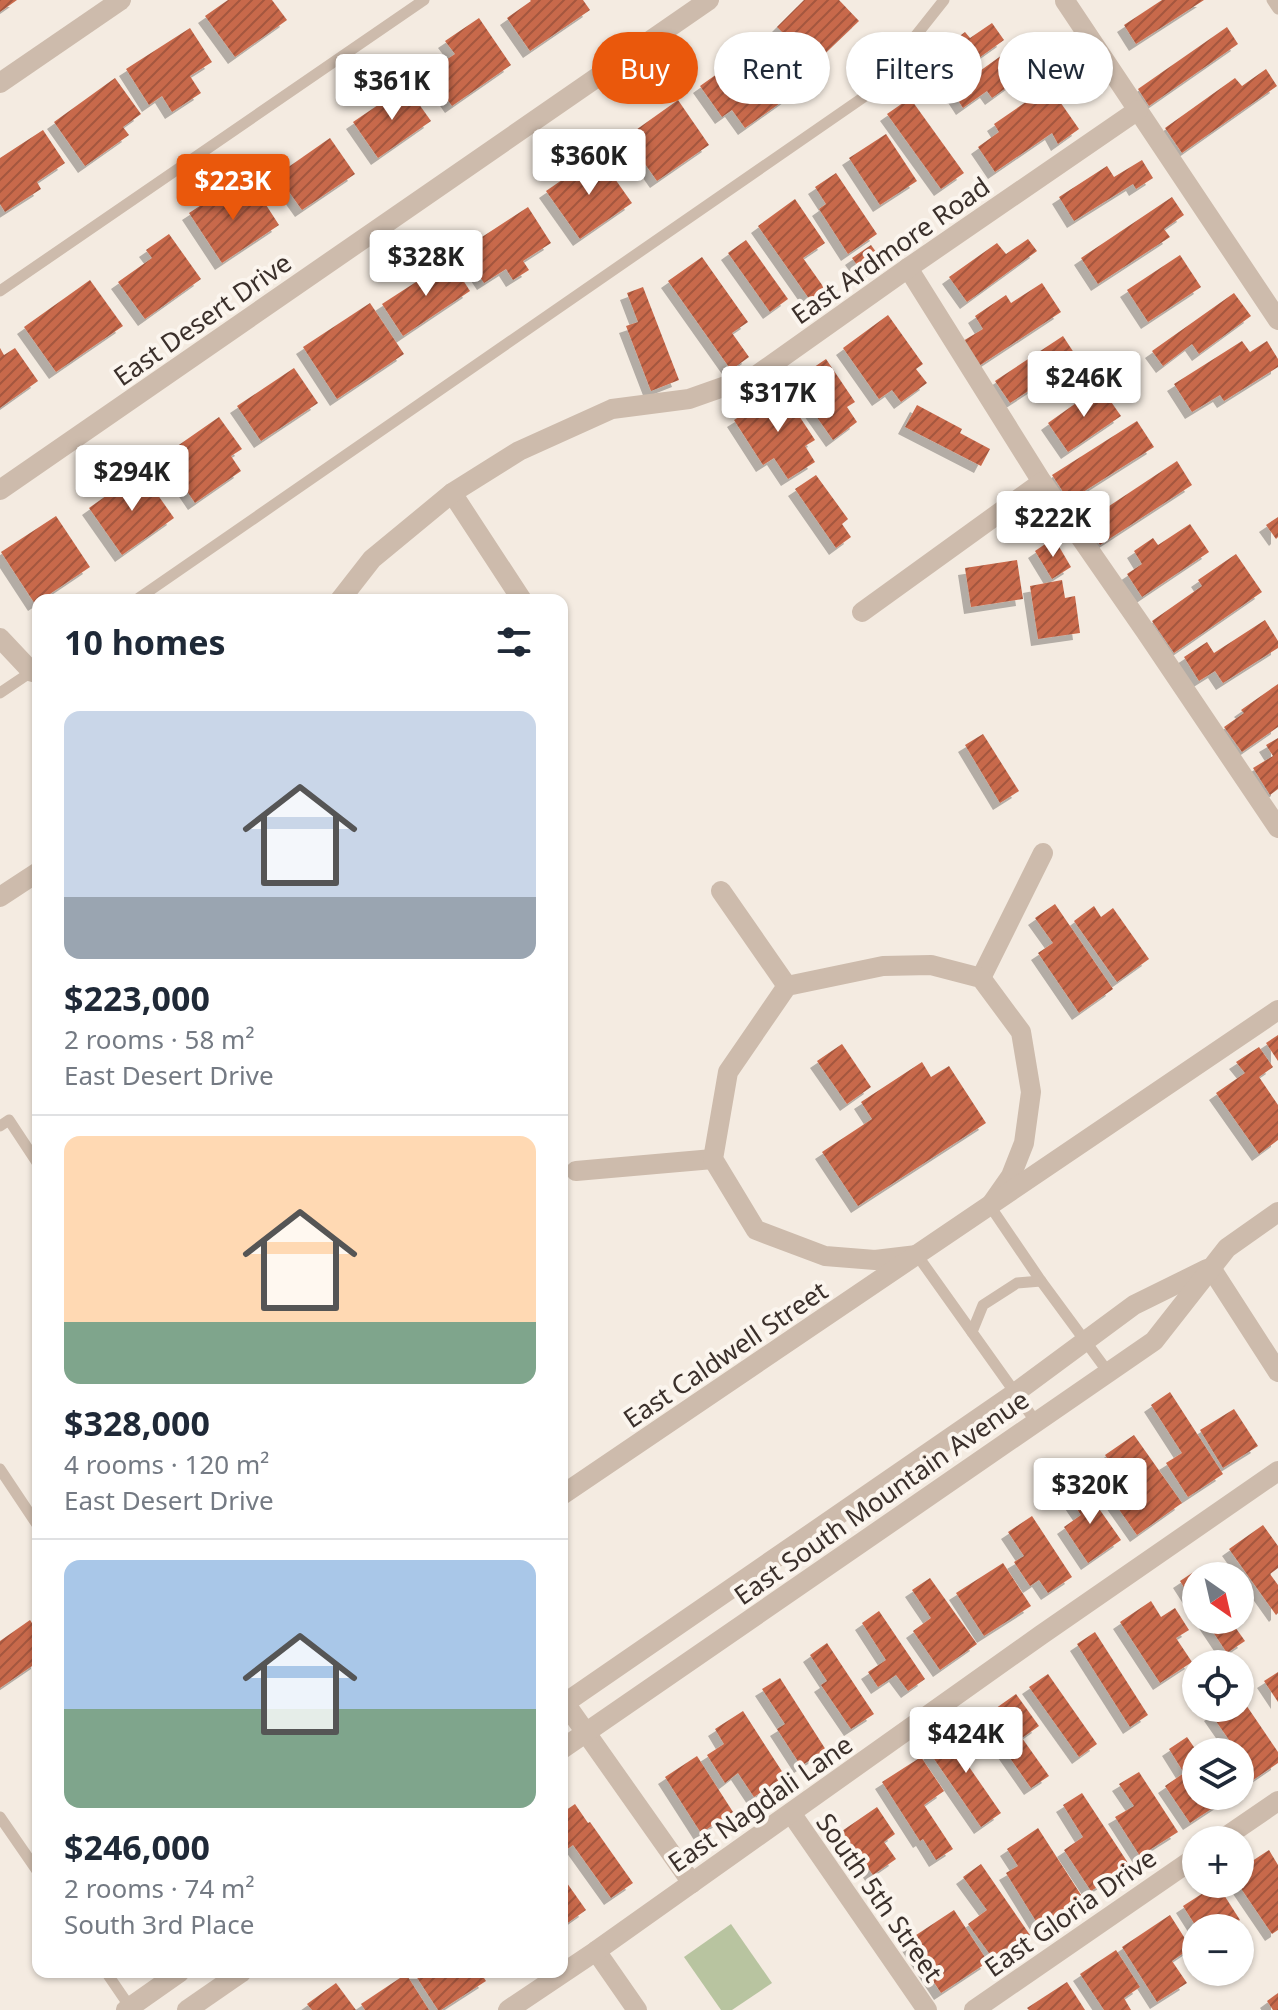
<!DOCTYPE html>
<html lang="en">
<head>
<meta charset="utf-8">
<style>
	:root { --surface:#fff; --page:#f2f2f3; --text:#1f2937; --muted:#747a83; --line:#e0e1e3; --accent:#ea580c }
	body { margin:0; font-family:"Noto Sans",sans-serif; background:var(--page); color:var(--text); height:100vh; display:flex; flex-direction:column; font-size:30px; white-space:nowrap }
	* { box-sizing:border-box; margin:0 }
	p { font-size:26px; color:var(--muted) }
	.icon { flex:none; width:44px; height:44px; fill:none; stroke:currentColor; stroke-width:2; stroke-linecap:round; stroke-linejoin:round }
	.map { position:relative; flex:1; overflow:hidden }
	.panel { position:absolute; left:32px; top:594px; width:536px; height:1384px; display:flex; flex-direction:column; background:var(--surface); border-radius:16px; box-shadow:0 2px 6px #0004 }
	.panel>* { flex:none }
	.guide { position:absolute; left:592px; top:32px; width:566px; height:72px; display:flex; gap:16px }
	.needle { width:52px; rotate:146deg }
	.tools { position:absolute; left:1182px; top:1562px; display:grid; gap:16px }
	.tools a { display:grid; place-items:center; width:72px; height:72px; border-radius:50%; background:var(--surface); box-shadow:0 2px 6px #0004; font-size:40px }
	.price { position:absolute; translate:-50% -68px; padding:0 18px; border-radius:8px; background:#fff; color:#222; font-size:26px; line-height:52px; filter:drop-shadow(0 2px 4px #0008) }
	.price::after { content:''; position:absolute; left:50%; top:48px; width:24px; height:18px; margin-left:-12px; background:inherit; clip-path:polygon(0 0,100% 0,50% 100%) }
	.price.current { background:var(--accent); color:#fff }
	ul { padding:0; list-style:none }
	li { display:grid; align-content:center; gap:16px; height:424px; padding:0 32px }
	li+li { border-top:2px solid var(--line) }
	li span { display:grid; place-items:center; height:248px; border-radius:16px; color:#555 }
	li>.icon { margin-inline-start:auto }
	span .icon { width:144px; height:144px; fill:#fffc; stroke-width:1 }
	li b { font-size:34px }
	h2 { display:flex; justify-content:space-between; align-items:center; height:96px; padding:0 32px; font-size:34px }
	.pill { padding:0 28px; border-radius:36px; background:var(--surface); box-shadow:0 2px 6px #0004; font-size:28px; line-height:72px }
	.pill.current { background:var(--accent); color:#fff }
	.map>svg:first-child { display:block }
</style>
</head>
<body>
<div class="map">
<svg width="1278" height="2010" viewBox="0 0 1278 2010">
	<defs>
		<pattern id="building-hatch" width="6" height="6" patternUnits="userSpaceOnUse" patternTransform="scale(2)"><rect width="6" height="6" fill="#c8694b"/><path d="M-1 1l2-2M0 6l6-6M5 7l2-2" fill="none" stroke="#a4573f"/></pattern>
		<filter id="shadow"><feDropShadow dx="-7" dy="7" stdDeviation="0" flood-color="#0004"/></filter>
	</defs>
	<rect width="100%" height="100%" fill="#f4ebe1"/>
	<path fill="#b8c4a0" d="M731 1924 772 1983 732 2010H721L684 1957Z"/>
	<g fill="url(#building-hatch)" filter="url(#shadow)">
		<path d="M0 0H17L0 12Z"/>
		<path d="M228 0H272L287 20 235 57 205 16Z"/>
		<path d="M530 0H583L590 10 530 51 507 18 531 1Z"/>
		<path d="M804 0H839L859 21 814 64 777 27Z"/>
		<path d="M1162 0H1204L1136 44 1124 25Z"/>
		<path d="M479 18 511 65 452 106 428 72 455 54 445 41Z"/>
		<path d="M992 23 1004 40 948 80 936 64 954 51 949 44 965 32 970 38Z"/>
		<path d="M1227 27 1238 44 1149 106 1138 89Z"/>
		<path d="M190 28 212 62 190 76 201 93 172 112 162 96 149 105 126 69Z"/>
		<path d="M1023 40 1039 64 992 98 987 91 963 108 952 91Z"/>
		<path d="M755 47 790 96 745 128 732 110 722 117 700 86Z"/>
		<path d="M1266 69 1277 86 1182 153 1165 128 1235 78 1242 86Z"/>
		<path d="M115 78 141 114 123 127 129 135 85 166 54 122Z"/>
		<path d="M406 86 431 121 378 158 353 122Z"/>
		<path d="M1049 86 1079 129 1058 144 1052 133 995 172 978 147 999 132 994 124Z"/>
		<path d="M910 98 964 173 941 189 887 114Z"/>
		<path d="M678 100 709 145 657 181 626 137Z"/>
		<path d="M43 130 65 163 37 182 41 189 5 212 0 204V158Z"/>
		<path d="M886 134 917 181 880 205 849 158Z"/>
		<path d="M330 138 355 174 302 210 277 175Z"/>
		<path d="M598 155 632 203 580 239 546 191Z"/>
		<path d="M1142 160 1153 178 1136 189 1133 184 1074 221 1059 197 1107 166 1114 177Z"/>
		<path d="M836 173 877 234 848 254 819 209 826 204 815 187Z"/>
		<path d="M235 183 248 202 259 194 279 225 222 263 189 213Z"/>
		<path d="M1172 197 1184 215 1164 229 1170 237 1098 284 1081 258Z"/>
		<path d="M795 199 825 243 803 258 832 299 817 310 758 226Z"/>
		<path d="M528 207 551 243 523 261 529 270 513 280 506 269 484 283 462 250Z"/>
		<path d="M169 234 201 279 145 319 118 282 152 258 146 250Z"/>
		<path d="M1028 239 1037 251 967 302 949 277 997 243 1006 254Z"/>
		<path d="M746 240 788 299 770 312 728 253Z"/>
		<path d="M871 245 884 263 865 276 852 258Z"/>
		<path d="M1180 255 1201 287 1148 322 1127 290Z"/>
		<path d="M702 257 748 322 732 333 749 357 731 370 668 281Z"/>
		<path d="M450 260 470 291 403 336 382 304Z"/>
		<path d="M90 280 123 326 56 372 24 327Z"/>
		<path d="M1042 283 1061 312 979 366 963 341 983 329 975 316 1006 295 1011 303Z"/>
		<path d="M643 287 679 380 651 391 626 326 638 322 627 293Z"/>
		<path d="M1234 293 1251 316 1199 354 1192 344 1163 366 1152 351Z"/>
		<path d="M370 303 404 354 337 399 303 347Z"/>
		<path d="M888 315 923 364 916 369 927 383 901 402 892 390 879 399 843 348Z"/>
		<path d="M1063 336 1078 359 1010 403 995 381Z"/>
		<path d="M1242 341 1250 352 1267 341 1278 359V367L1224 401 1220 395 1192 412 1174 384Z"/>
		<path d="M0 348 4 355 15 348 38 381 0 408Z"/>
		<path d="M826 359 855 402 847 407 857 422 833 440 792 382Z"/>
		<path d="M294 368 318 403 261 441 237 406Z"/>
		<path d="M1100 386 1121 416 1068 452 1048 423Z"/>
		<path d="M782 390 815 440 805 446 815 462 788 479 774 458 763 465 734 420Z"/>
		<path d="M917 405 962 429 960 433 990 449 981 466 905 427Z"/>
		<path d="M219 417 242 449 231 456 241 471 195 503 163 456Z"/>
		<path d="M1137 421 1154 447 1069 501 1052 475Z"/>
		<path d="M1177 461 1192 485 1100 545 1085 522Z"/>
		<path d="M141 471 174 518 122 555 89 508Z"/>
		<path d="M816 475 848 519 842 524 851 537 836 548 795 489Z"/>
		<path d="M56 516 90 567 35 604 1 552Z"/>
		<path d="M1278 517V537L1276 539 1266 525Z"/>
		<path d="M1190 524 1209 552 1142 597 1127 574 1142 564 1134 551 1153 538 1158 545Z"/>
		<path d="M1054 538 1071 567 1052 579 1035 551Z"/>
		<path d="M1236 554 1262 592 1174 653 1152 621 1202 586 1198 580Z"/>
		<path d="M1017 560 1023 599 971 607 965 568Z"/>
		<path d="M1062 580 1065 598 1075 596 1080 633 1038 639 1030 586Z"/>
		<path d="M1265 620 1278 641V648L1223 683 1215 671 1199 681 1184 657 1207 642 1214 653Z"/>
		<path d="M1278 684V727L1242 752 1224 727 1244 713 1241 710Z"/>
		<path d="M983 734 1019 791 1000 803 965 745Z"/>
		<path d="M1278 738V789L1270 795 1253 768 1273 756 1266 745Z"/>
		<path d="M1055 904 1113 989 1079 1013 1038 953 1053 943 1035 918Z"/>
		<path d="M1094 906 1101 917 1113 908 1149 959 1117 982 1074 921Z"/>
		<path d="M1278 1035V1061L1266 1043Z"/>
		<path d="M842 1044 871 1087 847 1104 817 1061Z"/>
		<path d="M1259 1047 1273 1067 1259 1077 1278 1105V1140L1259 1154 1216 1093 1245 1073 1236 1062Z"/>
		<path d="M922 1062 931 1077 949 1066 986 1123 858 1206 822 1152 872 1119 861 1102Z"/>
		<path d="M1170 1392 1223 1474 1188 1497 1166 1463 1182 1453 1151 1405Z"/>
		<path d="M1234 1409 1258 1446 1223 1468 1200 1430Z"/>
		<path d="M1134 1435 1182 1503 1137 1535 1106 1491 1122 1480 1105 1455Z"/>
		<path d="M1081 1483 1121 1540 1088 1563 1064 1527 1081 1515 1066 1493Z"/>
		<path d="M1032 1516 1072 1577 1048 1593 1039 1580 1030 1586 1014 1562 1024 1556 1008 1532Z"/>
		<path d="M1263 1525 1278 1546V1568L1270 1574 1278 1585V1613L1276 1615 1229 1549Z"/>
		<path d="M1003 1563 1031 1606 984 1636 956 1593Z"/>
		<path d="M1195 1571 1199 1576H1196V1606L1180 1581Z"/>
		<path d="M930 1578 977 1644 940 1670 913 1631 931 1618 912 1590Z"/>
		<path d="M1151 1601 1161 1617 1175 1608 1189 1630 1176 1638 1192 1662 1160 1683 1120 1622Z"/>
		<path d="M879 1611 925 1679 908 1691 896 1675 878 1687 868 1672 886 1660 862 1623Z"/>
		<path d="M30 1620 38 1632V1662L0 1688V1641Z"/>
		<path d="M1205 1620H1230L1245 1641 1227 1653Z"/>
		<path d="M1095 1632 1148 1715 1130 1727 1077 1644Z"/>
		<path d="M827 1643 874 1714 851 1729 821 1685 827 1681 810 1655Z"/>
		<path d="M1278 1672V1702L1264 1681Z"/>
		<path d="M1048 1674 1097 1744 1079 1757 1029 1687Z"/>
		<path d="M780 1678 826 1750 801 1766 777 1729 785 1724 762 1689Z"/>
		<path d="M1016 1694 1039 1726 1022 1738 1049 1776 1031 1788 982 1718Z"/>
		<path d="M1240 1696 1278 1752V1763L1240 1789V1752H1227L1234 1747 1211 1714 1220 1708H1240Z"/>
		<path d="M743 1711 785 1776 754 1797 738 1773 725 1783 707 1755 724 1744 715 1729Z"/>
		<path d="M967 1727 982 1749 965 1761 1001 1813 981 1827 930 1753Z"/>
		<path d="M1187 1737 1196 1750V1796H1226L1228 1798 1190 1823 1165 1786 1184 1773 1169 1749Z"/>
		<path d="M697 1756 733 1812 701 1833 665 1777Z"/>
		<path d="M921 1757 944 1791 924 1805 953 1849 936 1860 923 1839 920 1841 882 1782Z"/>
		<path d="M1139 1772 1178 1832 1140 1856 1115 1817 1134 1806 1119 1784Z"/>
		<path d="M1082 1793 1130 1866 1091 1891 1064 1850 1083 1837 1063 1805Z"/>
		<path d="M575 1804 588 1823 590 1822 633 1883 611 1898 573 1845 562 1853V1813Z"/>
		<path d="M877 1807 895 1834 884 1842 896 1859 873 1875 842 1831Z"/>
		<path d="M1038 1828 1083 1898 1039 1926 1006 1873 1018 1866 1007 1849Z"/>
		<path d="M1269 1850 1278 1865V1930L1272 1934 1238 1884H1240V1869Z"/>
		<path d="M981 1864 1030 1935 994 1960 968 1924 987 1910 963 1877Z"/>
		<path d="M562 1876 586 1910 562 1927Z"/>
		<path d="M1217 1884 1240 1920 1227 1928H1197L1183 1906Z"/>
		<path d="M954 1910 988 1962 941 1993 907 1941Z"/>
		<path d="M1170 1915 1191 1948 1172 1961 1187 1983 1157 2002 1122 1947Z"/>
		<path d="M1116 1950 1140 1987 1124 1998 1131 2010H1104L1080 1974Z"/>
		<path d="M416 1972H480L486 1981 441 2010H438L414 1973Z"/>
		<path d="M406 1974 429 2010H365L361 2004Z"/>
		<path d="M1067 1982 1085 2010H1029L1027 2008Z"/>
		<path d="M336 1983 356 2010H312L307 2004Z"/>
		<path d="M1278 1993V2010H1273L1267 2001Z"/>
	</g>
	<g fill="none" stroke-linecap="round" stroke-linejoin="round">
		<g stroke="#cdbbac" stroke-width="11">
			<path d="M1272 0 1278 9"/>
			<path d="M0 291 424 0"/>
			<path d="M136 600 871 92 944 0"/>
			<path d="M0 693 34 670"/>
			<path d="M0 1126 9 1120 38 1164"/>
			<path d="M990 1206 1041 1281 1108 1372"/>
			<path d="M917 1255 1036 1422"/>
			<path d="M972 1332 983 1305 1017 1283 1041 1281"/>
			<path d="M0 1469 38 1526"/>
			<path d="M0 1817 38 1872"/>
			<path d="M106 1972 130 2007"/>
		</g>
		<g stroke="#cdbbac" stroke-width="20">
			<path d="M1065 1 1278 320"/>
			<path d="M0 83 121 0"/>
			<path d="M908 268 1042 482 1146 632 1278 828"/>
			<path d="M0 490 709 0"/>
			<path d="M452 493 522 600"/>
			<path d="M340 600 372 559 452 493 519 451 612 409 689 399 757 375 908 268 1138 110"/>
			<path d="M862 612 1042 482"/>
			<path d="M0 638 32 672"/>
			<path d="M721 891 787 986"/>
			<path d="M0 897 38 872"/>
			<path d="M981 978 1043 853"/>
			<path d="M576 1171 713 1159"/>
			<path d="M917 1255 875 1260 825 1256 756 1230 713 1159 728 1072 787 986 883 966 931 965 981 978 1021 1032 1031 1092 1024 1143 1011 1176 990 1206"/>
			<path d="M1211 1268 1278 1372"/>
			<path d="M562 1495 1278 1010"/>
			<path d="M565 1703 692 1883"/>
			<path d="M562 1705 1015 1393 1134 1305 1207 1269"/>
			<path d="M562 1749 1154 1341 1227 1248 1278 1212"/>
			<path d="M791 1813 927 2010"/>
			<path d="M1221 1840 1278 1801"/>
			<path d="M596 1951 637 2010"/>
			<path d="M126 2010 180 1972"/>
			<path d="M187 2010 242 1972"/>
			<path d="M508 2010 596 1951 1041 1635 1278 1471"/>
			<path d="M974 2010 1196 1857"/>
		</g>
	</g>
	<g text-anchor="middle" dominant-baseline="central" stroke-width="8" stroke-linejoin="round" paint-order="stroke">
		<g font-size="26" fill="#3b302b" stroke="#fbf5ee">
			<text transform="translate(890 250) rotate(-35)">East Ardmore Road</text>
			<text transform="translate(202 319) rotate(-35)">East Desert Drive</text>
			<text transform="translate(725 1354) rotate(-34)">East Caldwell Street</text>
			<text transform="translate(881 1497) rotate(-35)">East South Mountain Avenue</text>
			<text transform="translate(760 1803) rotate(-35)">East Nagdali Lane</text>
			<text transform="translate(880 1897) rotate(55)">South 5th Street</text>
			<text transform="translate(1070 1912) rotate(-35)">East Gloria Drive</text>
		</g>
	</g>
</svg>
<div class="tools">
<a><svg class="needle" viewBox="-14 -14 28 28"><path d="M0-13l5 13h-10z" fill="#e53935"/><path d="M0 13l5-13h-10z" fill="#747a83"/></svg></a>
<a><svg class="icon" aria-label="locate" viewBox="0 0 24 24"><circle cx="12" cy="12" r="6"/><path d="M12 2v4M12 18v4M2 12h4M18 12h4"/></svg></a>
<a><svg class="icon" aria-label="layers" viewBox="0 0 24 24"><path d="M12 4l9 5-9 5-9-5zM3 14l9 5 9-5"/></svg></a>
<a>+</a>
<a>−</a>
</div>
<b class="price" style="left:392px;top:122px">$361K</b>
<b class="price" style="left:589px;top:197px">$360K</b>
<b class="price current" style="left:233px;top:222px">$223K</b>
<b class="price" style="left:426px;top:298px">$328K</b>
<b class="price" style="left:1084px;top:419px">$246K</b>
<b class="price" style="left:778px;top:434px">$317K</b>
<b class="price" style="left:132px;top:513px">$294K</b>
<b class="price" style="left:1053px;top:559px">$222K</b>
<b class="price" style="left:1090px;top:1526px">$320K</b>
<b class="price" style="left:966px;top:1775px">$424K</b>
<div class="guide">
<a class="pill current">Buy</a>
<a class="pill">Rent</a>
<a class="pill">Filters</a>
<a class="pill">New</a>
</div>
<section class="panel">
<h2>10 homes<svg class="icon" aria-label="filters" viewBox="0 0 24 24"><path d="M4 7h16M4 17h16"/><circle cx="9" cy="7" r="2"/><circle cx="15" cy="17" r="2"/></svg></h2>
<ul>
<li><span style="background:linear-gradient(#c9d6e8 75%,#9aa5b1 0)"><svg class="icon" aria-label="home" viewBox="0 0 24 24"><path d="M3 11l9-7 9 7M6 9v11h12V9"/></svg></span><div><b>$223,000</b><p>2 rooms · 58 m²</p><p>East Desert Drive</p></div></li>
<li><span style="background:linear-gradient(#ffd9b3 75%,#7fa58c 0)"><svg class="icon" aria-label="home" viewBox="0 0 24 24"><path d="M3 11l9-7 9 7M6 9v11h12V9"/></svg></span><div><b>$328,000</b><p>4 rooms · 120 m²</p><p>East Desert Drive</p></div></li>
<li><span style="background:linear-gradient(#a9c7e8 60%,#7fa58c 0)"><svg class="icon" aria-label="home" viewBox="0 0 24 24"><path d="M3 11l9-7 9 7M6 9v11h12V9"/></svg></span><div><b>$246,000</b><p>2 rooms · 74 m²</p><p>South 3rd Place</p></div></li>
</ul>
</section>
</div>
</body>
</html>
